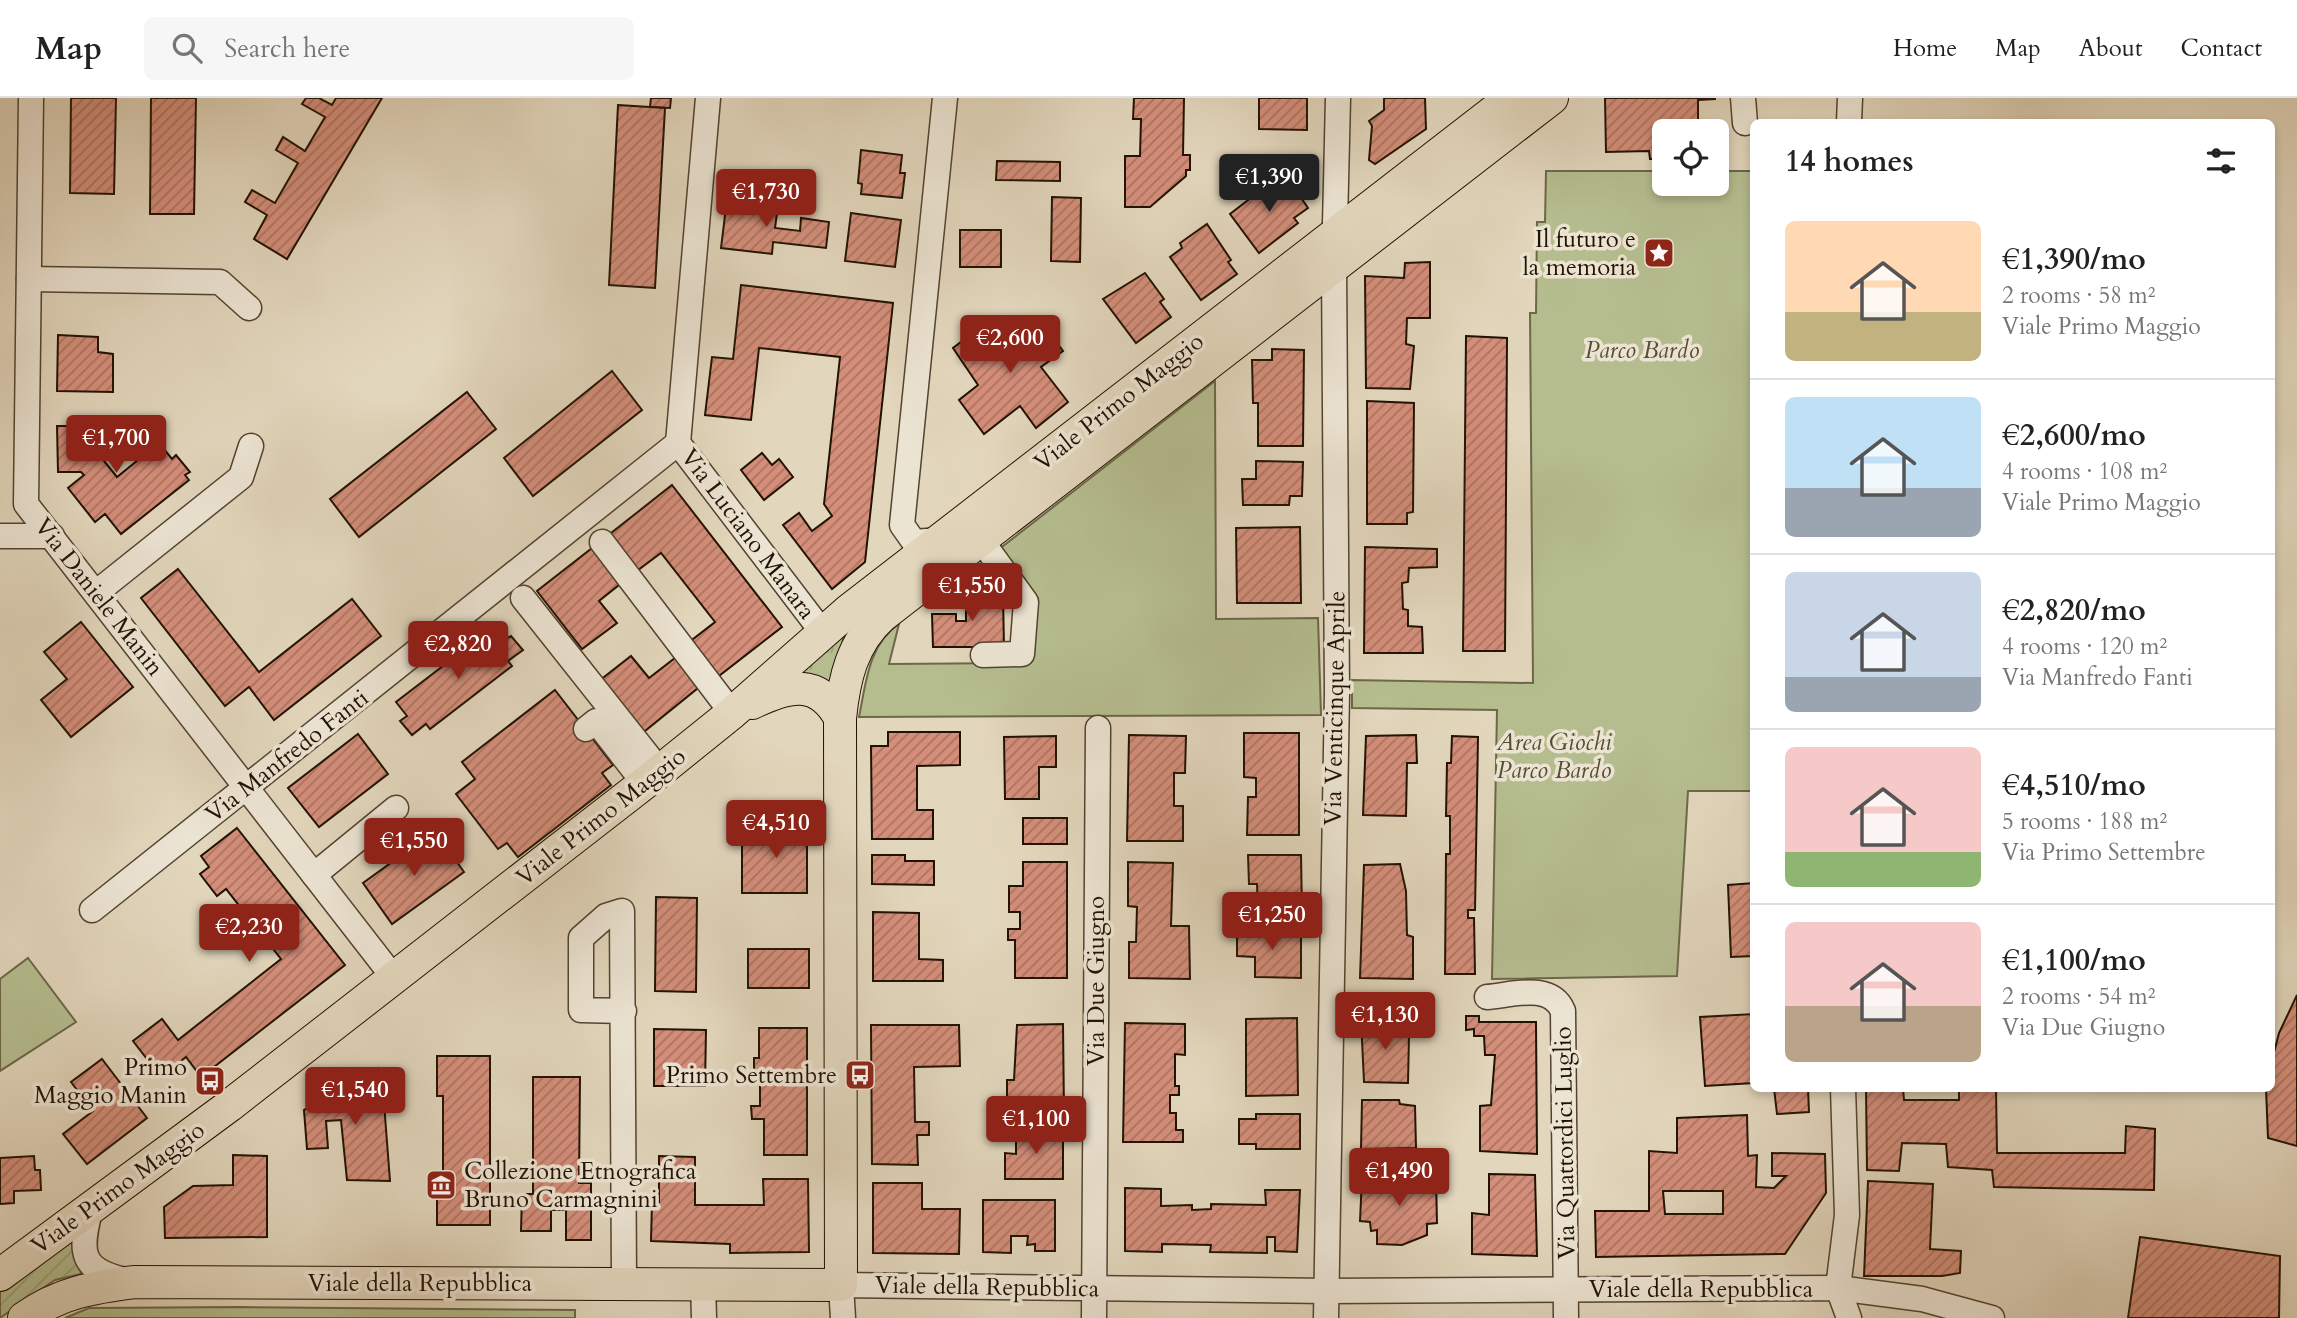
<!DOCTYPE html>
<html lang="en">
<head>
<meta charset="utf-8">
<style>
	:root { --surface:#fff; --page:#f6f6f6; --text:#222; --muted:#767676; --line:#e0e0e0; --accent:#8f2418 }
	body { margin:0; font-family:Cardo,serif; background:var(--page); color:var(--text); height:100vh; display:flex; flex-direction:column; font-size:26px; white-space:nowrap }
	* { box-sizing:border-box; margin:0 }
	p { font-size:23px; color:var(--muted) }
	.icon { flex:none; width:38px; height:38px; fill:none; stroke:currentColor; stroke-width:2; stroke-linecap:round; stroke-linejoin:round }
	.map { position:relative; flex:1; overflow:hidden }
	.sheet { position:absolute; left:1750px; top:21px; width:525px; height:973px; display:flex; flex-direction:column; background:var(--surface); border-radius:10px; box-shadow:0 4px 10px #0003 }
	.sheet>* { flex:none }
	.tools { position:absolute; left:1652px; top:21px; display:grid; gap:14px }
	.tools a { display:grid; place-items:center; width:77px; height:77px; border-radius:10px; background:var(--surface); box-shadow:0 4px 10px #0003; font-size:35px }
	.price { position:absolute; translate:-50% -60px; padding:0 16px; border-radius:7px; background:var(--accent); color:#fff; font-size:23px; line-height:46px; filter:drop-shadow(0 2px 4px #0008) }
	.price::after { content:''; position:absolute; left:50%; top:42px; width:21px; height:16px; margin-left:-10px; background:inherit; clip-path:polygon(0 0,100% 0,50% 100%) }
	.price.current { background:#222; color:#fff }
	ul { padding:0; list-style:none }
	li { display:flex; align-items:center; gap:21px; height:175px; padding:0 35px }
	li+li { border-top:2px solid var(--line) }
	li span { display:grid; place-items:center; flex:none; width:196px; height:140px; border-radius:10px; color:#555 }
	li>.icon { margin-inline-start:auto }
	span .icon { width:84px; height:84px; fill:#fffc; stroke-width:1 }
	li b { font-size:30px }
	h2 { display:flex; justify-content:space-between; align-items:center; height:84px; padding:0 35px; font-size:30px }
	header { display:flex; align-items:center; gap:42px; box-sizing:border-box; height:98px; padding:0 35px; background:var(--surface); border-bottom:2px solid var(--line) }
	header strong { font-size:33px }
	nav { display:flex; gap:38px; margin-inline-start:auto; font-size:24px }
	.search { width:490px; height:63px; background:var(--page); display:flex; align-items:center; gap:18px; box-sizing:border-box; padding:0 24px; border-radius:10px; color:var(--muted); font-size:26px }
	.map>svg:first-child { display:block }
</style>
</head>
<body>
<header>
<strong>Map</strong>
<div class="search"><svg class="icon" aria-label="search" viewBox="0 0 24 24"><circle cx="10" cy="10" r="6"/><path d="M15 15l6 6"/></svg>Search here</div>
<nav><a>Home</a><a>Map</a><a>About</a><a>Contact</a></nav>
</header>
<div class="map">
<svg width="2297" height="1220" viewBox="0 0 2297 1220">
	<defs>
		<pattern id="grass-tufts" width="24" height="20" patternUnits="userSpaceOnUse" patternTransform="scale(1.75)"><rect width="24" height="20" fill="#b5bd8f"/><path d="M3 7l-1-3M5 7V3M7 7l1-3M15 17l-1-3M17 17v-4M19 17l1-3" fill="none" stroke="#9ba17a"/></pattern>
		<pattern id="garden-furrows" width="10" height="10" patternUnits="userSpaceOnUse" patternTransform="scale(1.75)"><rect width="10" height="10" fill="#b5bd8f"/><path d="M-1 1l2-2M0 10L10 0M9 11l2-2" fill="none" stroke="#9ba17a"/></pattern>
		<pattern id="building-hatch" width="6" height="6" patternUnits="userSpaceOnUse" patternTransform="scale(1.75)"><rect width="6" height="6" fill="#d48e7a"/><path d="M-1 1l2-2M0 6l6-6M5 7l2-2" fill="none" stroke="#ac7362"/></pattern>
	</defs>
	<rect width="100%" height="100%" fill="#e2d6bc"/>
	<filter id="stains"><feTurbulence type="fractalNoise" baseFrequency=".00286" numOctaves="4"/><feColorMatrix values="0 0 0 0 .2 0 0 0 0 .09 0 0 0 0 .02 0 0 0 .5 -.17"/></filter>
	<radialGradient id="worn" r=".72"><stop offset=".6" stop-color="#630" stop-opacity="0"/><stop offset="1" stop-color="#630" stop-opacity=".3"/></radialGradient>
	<path fill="url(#grass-tufts)" stroke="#6c6848" stroke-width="2" d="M853 530 843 541 837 587 790 577Z"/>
	<g fill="#b5bd8f" stroke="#6c6848" stroke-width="2">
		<path d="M1546 73H1664V86H1717V73H1753V693H1688L1677 878 1492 881 1497 612 1352 610V582L1533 585 1530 215H1536L1537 124H1545Z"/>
		<path d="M1215 283 1216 521 1318 520 1321 617 859 619C866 585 868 547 899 526L889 566 1030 565 998 452Z"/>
		<path d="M28 860 76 924 0 973V881Z"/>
		<path d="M240 1209 575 1212V1220H65L89 1210Z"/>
	</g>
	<path fill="url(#garden-furrows)" stroke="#6c6848" stroke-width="2" d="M75 1133 81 1176 55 1182 0 1220V1190Z"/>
	<g fill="url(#building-hatch)" stroke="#221202" stroke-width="2" fill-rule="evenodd">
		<path d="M71 0H116L114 96 70 95Z"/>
		<path d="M151 0H196L194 116H150Z"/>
		<path d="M306 0H319L332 7 336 0H382L287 161 254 141 267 117 245 104 252 92 275 105 298 65 276 52 283 39 305 53 325 19 302 6Z"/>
		<path d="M651 0H671L670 10 650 9Z"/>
		<path d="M1134 0H1184L1183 57H1190V72H1186V78L1150 109H1125V58H1140L1141 21H1133Z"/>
		<path d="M1259 0H1307V32L1259 31Z"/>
		<path d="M1384 0H1425L1426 31 1375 66 1369 62 1372 28 1369 23 1384 12Z"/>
		<path d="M1605 0H1715V1L1698 2V33H1664V61H1650L1649 53 1606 54Z"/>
		<path d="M618 7 665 10 655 190 609 187Z"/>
		<path d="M861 52 902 57 900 75H905L902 100 861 96 862 86 858 85Z"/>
		<path d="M997 63 1060 64V83L996 82Z"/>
		<path d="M1277 80 1285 89 1291 85 1308 110 1294 120 1298 125 1259 155 1230 116Z"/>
		<path d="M1052 99 1081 100 1080 164 1051 163Z"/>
		<path d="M727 101 778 107 775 130 800 133 801 120 829 124 826 150 773 144 772 156 721 150Z"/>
		<path d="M851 115 901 122 895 169 845 163Z"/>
		<path d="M1207 126 1231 162 1228 164 1237 176 1201 202 1170 159 1182 150 1180 145Z"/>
		<rect x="960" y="132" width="41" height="37"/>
		<path d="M1430 164V220H1407L1406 246 1414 248 1410 291 1366 290 1365 178 1404 180 1405 165Z"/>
		<path d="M1145 175 1164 201 1160 204 1171 219 1136 245 1103 201Z"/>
		<path d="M741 187 893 205 865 464 832 491 783 427 799 415 812 433 832 418 824 406 840 259 759 250 751 322 705 317 712 259 733 261Z"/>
		<path d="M1038 219 1063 253 1041 269 1068 304 1036 330 1020 308 984 336 959 302 978 287 953 250 986 225 1001 246Z"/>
		<path d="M58 237 98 239V254L113 256V294L57 293Z"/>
		<path d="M1466 238 1507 240 1505 553H1463Z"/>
		<path d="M1272 251 1304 252 1303 348H1258V305H1253L1252 262H1272Z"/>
		<path d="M612 273 642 312 533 398 504 360Z"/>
		<path d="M467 294 496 331 359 439 330 401Z"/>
		<path d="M1367 303 1414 305 1413 414 1407 415V426H1367Z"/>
		<path d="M74 322H110L111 358 104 363 117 379 159 345 172 361 176 357 190 374 185 377 189 382 121 436 105 416 95 424 68 390 84 377 81 374H58L57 328H74Z"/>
		<path d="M762 355 772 367 779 361 793 379 764 402 741 372Z"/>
		<path d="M1256 363 1303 364 1302 398H1290L1289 407H1243L1242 381H1256Z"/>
		<path d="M672 387 782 529 715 581 688 545 715 524 661 455 634 475 606 439Z"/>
		<path d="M1300 429 1301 505H1237L1236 430Z"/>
		<path d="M596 447 624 483 599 503 617 525 582 551 537 493Z"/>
		<path d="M1365 449 1437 451V469L1409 470 1408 484 1402 485 1403 511 1408 512V528L1422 529 1423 555H1364Z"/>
		<path d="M178 471 259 574 352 501 381 538 274 622 249 589 225 608 141 500Z"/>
		<path d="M966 490H990V498H1003L1004 549H933L932 516H956V523H966Z"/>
		<path d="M81 524 133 589 71 639 41 602 67 581 44 554Z"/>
		<path d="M495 528 506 541 511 538 523 552 508 563 512 568 430 631 426 626 412 637 400 623 407 618 396 604Z"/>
		<path d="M631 558 649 580 675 560 698 590 640 637 599 583Z"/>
		<path d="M555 592 613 667 602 675 611 687 518 759 507 745 498 751 456 696 475 681 462 664Z"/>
		<path d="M888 634H960V667L917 668V712H933V741H872L871 648H888Z"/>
		<path d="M1244 635H1299V737H1247L1248 699H1256V680L1244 679Z"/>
		<path d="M358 636 388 676 319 729 288 690Z"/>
		<path d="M1129 637 1186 638 1185 675H1174V708H1183V743H1127Z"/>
		<path d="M1416 637 1417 665H1407L1406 718 1363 717 1366 638Z"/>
		<path d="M1056 638V669H1039V701H1005L1004 639Z"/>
		<path d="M1452 638 1478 639 1475 812H1468V820H1474L1475 876H1445L1446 756H1450V718H1446L1447 665H1451Z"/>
		<rect x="1023" y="720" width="44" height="26"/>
		<path d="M772 723H807V795H742V735H772Z"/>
		<path d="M237 730 345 867 201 979 186 959 161 979 133 943 162 921 178 942 281 861 226 791 217 798 200 776 209 769 201 758Z"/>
		<path d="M435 733 464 774 392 826 363 785Z"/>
		<path d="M872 757H905V763H934V787L872 786Z"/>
		<path d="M1248 757H1301L1302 815H1258L1257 786H1249Z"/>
		<path d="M1023 764H1067V880H1015V842H1008V831H1020V814H1009V788H1023Z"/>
		<path d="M1128 764 1173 765 1171 828H1189L1190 881 1129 880V844H1136L1137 809 1128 808Z"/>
		<path d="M1400 766 1406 793 1407 837 1413 839V881L1360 880 1364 767Z"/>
		<path d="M1754 785V858L1731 859 1728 787Z"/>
		<path d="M656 799 697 800 696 894 655 893Z"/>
		<path d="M873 814 919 815V861L943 862V883H873Z"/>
		<path d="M1237 832 1301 834V880L1255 879V859L1237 858Z"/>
		<rect x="748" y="851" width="61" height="39"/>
		<path d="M2297 897V1048L2268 1040 2266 990H2272V962L2279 935Z"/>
		<path d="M1754 916V985L1705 988 1700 919Z"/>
		<path d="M1466 918H1479V924H1536L1537 1056 1480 1053V1008L1491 1007 1495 957H1485L1484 938H1474V931L1466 932Z"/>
		<path d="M1297 920 1298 997 1246 998V921Z"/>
		<path d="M1361 921 1396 922 1409 938 1408 985 1364 984Z"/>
		<path d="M1125 925 1185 926V957L1175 956V988H1179V997H1170V1015H1176V1032H1183V1044H1123Z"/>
		<path d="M1063 926 1064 1015H1007V982H1014L1017 927Z"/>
		<path d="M871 927H959L960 968 914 969 915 1024H929V1037H917L918 1067 872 1066Z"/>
		<path d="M759 930H807V1057H764V1021H752L751 1008H760V980H754V960H759Z"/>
		<path d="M654 931 706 932 705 988H654Z"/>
		<path d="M437 958H490V1127H437V1087H443V998H437Z"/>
		<path d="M102 961 147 1020 87 1066 63 1036 93 1013 71 984Z"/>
		<path d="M378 970 383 992 390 1083 347 1082 341 1022 326 1023 328 1050 307 1051 304 1012Z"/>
		<path d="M533 979H580L579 1085H591V1142H566V1112H551V1133H521L522 1096H533Z"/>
		<path d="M1774 990H1808L1809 1014 1777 1016Z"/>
		<path d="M1866 990H1903L1904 1002H1959V990H1996L1997 1055H2125L2126 1028 2155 1031 2154 1092 1994 1089 1992 1072 1948 1069 1946 1046 1902 1045 1899 1073 1867 1072Z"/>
		<path d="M1362 1002H1399L1400 1006 1415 1008 1416 1050 1361 1051Z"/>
		<path d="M1256 1016H1300V1051H1256V1046H1239V1021H1256Z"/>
		<path d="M1747 1017 1748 1058 1757 1057 1756 1089 1774 1090 1786 1078H1772V1055L1825 1056 1826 1095 1785 1156 1596 1159 1595 1113H1649V1053L1677 1055V1020ZM1663 1093H1723V1116H1665Z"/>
		<path d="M1016 1033H1063V1081H1005V1055L1016 1056Z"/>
		<path d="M233 1057 267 1058V1139L165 1140 164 1109 193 1088 233 1087Z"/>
		<path d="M34 1058 35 1072H40L41 1092 14 1093V1105L0 1106V1060Z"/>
		<path d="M659 1058 695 1059V1107H764L763 1081H808L809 1154 730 1155V1146L651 1143 652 1104H659Z"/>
		<path d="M1489 1076 1535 1077 1537 1158 1472 1156V1115L1489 1117Z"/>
		<path d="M1362 1080 1436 1081 1437 1125 1427 1126V1137L1402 1147 1377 1146V1132L1371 1133 1370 1124 1360 1123Z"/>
		<path d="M1868 1083 1933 1086 1930 1151 1961 1153 1960 1175 1942 1178H1864Z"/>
		<path d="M873 1085H922V1111H960L959 1156 873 1155Z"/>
		<path d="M1125 1090 1161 1091V1108L1192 1107V1112L1211 1111V1106L1266 1107 1265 1092H1300L1297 1154 1275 1153V1139H1267V1155L1210 1154 1211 1147 1162 1146V1154L1125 1153Z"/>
		<path d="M983 1102H1055V1153H1035V1146L1027 1147 1028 1138H1011V1155L983 1154Z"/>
		<path d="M2140 1139 2280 1158 2279 1220H2128Z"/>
	</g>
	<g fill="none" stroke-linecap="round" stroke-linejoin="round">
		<g stroke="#524330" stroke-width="27">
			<g id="minor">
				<path d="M31 0 26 406 394 880"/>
				<path d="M708 0 678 345 823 535"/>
				<path d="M1743 0 1745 25"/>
				<path d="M1849 24 1850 0"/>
				<path d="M29 181 220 184 249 210"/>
				<path d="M0 438H52"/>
				<path d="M940 442 914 444 902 427 945 0"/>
				<path d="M981 442 1026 504 1022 556 983 557"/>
				<path d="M602 444 732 615"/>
				<path d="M97 494 241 379 251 348"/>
				<path d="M523 500 660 673"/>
				<path d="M586 631 596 623 644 685"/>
				<path d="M314 777 396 710"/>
				<path d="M92 812 678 345"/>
				<path d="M1487 899C1512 897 1551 884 1563 913L1566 1220"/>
				<path d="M624 913 581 912V840L606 818 622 813 624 1185"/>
				<path d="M1843 990 1847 1117 1838 1190 1849 1220"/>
				<path d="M91 1109C79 1155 79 1173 130 1183"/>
				<path d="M703 1186 704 1220"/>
				<path d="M843 1220 841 1187 1327 1193 1838 1190 1922 1201 1992 1220"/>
				<path d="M1094 1220 1098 630"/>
				<path d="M1326 1220 1337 595 1334 168 1338 0"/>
			</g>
		</g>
		<g stroke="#221202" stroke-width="34">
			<g id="major">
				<path d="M752 605C787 588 818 579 840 620"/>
				<path d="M0 1177 229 1008 660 673 732 615 848 513 1511 0"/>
				<path d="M24 1220C59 1195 93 1189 135 1184L841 1187 840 620C844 581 852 545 882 518L1552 0"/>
			</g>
		</g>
		<use href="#minor" stroke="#ece4d3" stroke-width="24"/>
		<use href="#major" stroke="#e2d6bc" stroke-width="32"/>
	</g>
	<defs>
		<g id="sight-square" transform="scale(1.575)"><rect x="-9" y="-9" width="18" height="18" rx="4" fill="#8f2418" stroke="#ece4d3"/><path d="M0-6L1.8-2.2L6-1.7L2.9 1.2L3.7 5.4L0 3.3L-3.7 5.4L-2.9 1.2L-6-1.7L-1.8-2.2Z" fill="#fff"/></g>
		<g id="bus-square" transform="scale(1.575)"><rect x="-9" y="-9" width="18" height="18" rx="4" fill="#8f2418" stroke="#ece4d3"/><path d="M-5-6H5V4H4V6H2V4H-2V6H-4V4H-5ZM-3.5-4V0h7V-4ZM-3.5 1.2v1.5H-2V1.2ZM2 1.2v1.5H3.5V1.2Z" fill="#fff"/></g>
		<g id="museum-square" transform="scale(1.575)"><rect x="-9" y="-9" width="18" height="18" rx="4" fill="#8f2418" stroke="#ece4d3"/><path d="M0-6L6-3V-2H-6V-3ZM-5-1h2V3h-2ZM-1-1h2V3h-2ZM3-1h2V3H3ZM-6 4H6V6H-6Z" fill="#fff"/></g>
	</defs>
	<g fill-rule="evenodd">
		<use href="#sight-square" x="1659" y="155"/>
		<use href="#bus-square" x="860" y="977"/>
		<use href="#bus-square" x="210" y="983"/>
		<use href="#museum-square" x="441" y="1087"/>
	</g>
	<g text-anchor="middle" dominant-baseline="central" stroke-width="7" stroke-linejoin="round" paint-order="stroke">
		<g font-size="24" fill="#221202" stroke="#ece4d3" text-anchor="end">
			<text x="1636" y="141">Il futuro e<tspan x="1636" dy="28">la memoria</tspan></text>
			<text x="187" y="969">Primo<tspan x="187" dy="28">Maggio Manin</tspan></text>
			<text x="837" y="977">Primo Settembre</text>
			<text x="464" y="1073" text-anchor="start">Collezione Etnografica<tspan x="464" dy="28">Bruno Carmagnini</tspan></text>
		</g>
		<g font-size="24" font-style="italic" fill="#554e33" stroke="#ece4d3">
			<text x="1642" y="252">Parco Bardo</text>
			<text x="1554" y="644">Area Giochi<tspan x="1554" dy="28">Parco Bardo</tspan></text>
		</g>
		<g font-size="24" fill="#221202" stroke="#ece4d3">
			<text transform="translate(1119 304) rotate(-38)">Viale Primo Maggio</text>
			<text transform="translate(748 436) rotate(53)">Via Luciano Manara</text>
			<text transform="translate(99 499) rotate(52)">Via Daniele Manin</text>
			<text transform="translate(1335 610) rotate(-89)">Via Venticinque Aprile</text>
			<text transform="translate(287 658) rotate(-38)">Via Manfredo Fanti</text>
			<text transform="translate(601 719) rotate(-38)">Viale Primo Maggio</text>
			<text transform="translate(1096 883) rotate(-90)">Via Due Giugno</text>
			<text transform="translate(1565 1045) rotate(-91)">Via Quattordici Luglio</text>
			<text transform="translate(118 1090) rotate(-36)">Viale Primo Maggio</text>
			<text x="420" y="1185">Viale della Repubblica</text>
			<text transform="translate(987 1189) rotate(1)">Viale della Repubblica</text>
			<text x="1701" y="1191">Viale della Repubblica</text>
		</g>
	</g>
	<rect width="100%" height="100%" filter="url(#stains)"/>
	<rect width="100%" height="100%" fill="url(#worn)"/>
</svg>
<div class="tools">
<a><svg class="icon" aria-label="locate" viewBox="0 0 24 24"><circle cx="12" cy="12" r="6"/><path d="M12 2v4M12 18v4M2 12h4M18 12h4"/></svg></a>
</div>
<b class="price current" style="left:1269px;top:116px">€1,390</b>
<b class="price" style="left:766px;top:131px">€1,730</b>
<b class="price" style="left:1010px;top:277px">€2,600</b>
<b class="price" style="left:116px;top:377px">€1,700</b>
<b class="price" style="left:972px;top:525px">€1,550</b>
<b class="price" style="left:458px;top:583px">€2,820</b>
<b class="price" style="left:776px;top:762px">€4,510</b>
<b class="price" style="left:414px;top:780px">€1,550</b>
<b class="price" style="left:1272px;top:854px">€1,250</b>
<b class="price" style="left:249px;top:866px">€2,230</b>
<b class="price" style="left:1385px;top:954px">€1,130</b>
<b class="price" style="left:355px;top:1029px">€1,540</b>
<b class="price" style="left:1036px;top:1058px">€1,100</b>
<b class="price" style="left:1399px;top:1110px">€1,490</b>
<section class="sheet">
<h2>14 homes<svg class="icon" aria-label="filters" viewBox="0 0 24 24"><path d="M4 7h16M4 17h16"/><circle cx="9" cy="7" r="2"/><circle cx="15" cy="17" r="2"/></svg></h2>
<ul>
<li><span style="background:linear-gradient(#ffd9b3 65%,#c2b280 0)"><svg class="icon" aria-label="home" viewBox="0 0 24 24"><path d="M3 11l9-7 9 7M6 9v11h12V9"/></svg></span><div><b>€1,390/mo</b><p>2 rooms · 58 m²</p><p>Viale Primo Maggio</p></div></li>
<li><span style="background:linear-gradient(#bfe0f5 65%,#9aa5b1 0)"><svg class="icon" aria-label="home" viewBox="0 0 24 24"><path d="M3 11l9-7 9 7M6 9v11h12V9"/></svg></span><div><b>€2,600/mo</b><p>4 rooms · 108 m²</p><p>Viale Primo Maggio</p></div></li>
<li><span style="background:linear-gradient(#c9d6e8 75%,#9aa5b1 0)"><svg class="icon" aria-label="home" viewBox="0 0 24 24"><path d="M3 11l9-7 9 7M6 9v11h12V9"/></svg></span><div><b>€2,820/mo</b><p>4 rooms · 120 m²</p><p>Via Manfredo Fanti</p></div></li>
<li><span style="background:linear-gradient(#f6c9c9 75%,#8fb573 0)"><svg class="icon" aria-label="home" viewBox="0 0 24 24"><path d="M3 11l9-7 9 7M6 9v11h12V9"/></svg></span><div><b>€4,510/mo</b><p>5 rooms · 188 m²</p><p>Via Primo Settembre</p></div></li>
<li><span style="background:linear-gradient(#f6c9c9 60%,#b9a48a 0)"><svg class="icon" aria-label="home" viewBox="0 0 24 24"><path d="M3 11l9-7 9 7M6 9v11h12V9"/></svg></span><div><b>€1,100/mo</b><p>2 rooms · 54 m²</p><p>Via Due Giugno</p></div></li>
</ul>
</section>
</div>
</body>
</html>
